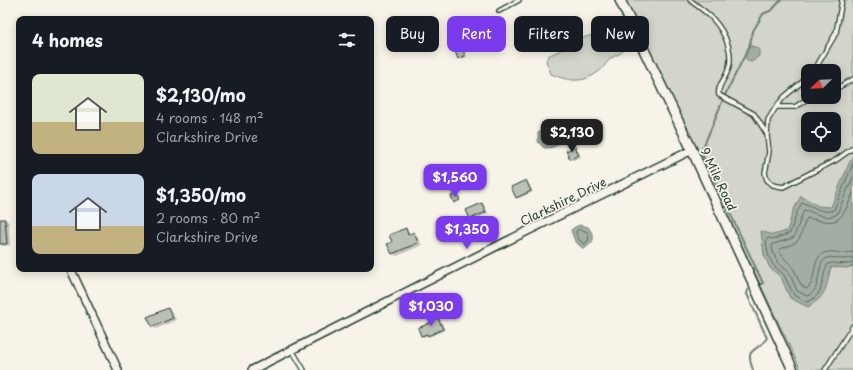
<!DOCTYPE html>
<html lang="en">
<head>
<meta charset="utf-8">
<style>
	:root { --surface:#171b24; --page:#20242c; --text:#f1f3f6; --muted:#9ea1a6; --accent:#7c3aed }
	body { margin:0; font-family:"Playpen Sans",sans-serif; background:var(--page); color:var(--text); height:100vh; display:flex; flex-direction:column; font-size:15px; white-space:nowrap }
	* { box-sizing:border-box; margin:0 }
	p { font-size:13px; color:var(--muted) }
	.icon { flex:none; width:22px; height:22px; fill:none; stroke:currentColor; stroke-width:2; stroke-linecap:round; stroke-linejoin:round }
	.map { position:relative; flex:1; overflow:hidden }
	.panel { position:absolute; left:16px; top:16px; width:358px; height:256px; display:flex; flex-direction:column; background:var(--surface); border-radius:8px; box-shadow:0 2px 10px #0003 }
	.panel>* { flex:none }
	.hud { position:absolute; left:386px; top:16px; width:380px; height:36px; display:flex; gap:8px }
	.needle { width:26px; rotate:247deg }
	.tools { position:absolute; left:801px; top:64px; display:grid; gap:8px }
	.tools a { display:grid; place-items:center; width:40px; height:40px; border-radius:8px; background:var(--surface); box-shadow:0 2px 10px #0003; font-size:20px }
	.price { position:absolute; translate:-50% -34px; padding:0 9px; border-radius:8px; background:var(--accent); color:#fff; font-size:13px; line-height:26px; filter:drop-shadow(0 1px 2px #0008) }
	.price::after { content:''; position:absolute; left:50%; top:24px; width:12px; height:9px; margin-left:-6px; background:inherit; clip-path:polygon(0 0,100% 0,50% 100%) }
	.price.on { background:#222; color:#fff }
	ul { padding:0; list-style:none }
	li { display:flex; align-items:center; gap:12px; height:100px; padding:0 16px }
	li span { display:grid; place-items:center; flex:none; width:112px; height:80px; border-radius:8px; color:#555 }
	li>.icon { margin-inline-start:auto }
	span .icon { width:48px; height:48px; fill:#fffc; stroke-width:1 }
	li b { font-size:17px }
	h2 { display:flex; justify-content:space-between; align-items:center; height:48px; padding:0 16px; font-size:17px }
	.chip { padding:0 14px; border-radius:8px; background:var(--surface); box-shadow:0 2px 10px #0003; font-size:14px; line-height:36px }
	.chip.on { background:var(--accent); color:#fff }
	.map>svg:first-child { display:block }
</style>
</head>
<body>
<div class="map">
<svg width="853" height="370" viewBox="0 0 853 370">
	<rect width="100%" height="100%" fill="#f7f3e8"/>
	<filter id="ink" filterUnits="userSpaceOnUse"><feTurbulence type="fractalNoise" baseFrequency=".025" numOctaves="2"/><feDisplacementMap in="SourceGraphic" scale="8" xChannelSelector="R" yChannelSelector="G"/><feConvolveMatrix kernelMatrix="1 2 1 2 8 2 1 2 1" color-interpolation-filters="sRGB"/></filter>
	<g filter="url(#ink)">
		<g fill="#d3d5ca" stroke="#79897f" fill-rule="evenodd">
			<path d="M625 0H853V370H801ZM808 71H834V97H808ZM808 119H834V145H808Z"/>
			<path d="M611 32 622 38 627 48C621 54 615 55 609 60 605 64 603 69 598 72 582 84 569 81 551 74L546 61 548 56 567 47 582 38 597 34Z"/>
		</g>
		<g fill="#a4ada3" stroke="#6f8077">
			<path d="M529 22 535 24 548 41 545 45C535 47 529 44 521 38L522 28Z"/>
			<path d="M753 46 759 49V56L752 62 747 61C745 55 745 52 749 47Z"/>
			<path d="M557 126 561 133V142C556 147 551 148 544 148L538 142V133L542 131Z"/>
			<path d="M853 158V266L847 268 831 267C826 287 827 296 808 307L790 298 781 277 770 268 764 255 761 231 773 235 787 231 793 211 801 196 818 206 831 207 850 161Z"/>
			<path d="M580 225 588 227C596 238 595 241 584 249 576 244 573 238 571 230L575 227Z"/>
		</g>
		<g fill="#0003">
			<path d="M462 47 464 49 467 57 461 59 459 58Z"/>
			<path d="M575 148 577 150 581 157 573 160 571 159Z"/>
			<path d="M526 181 528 182 533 192 519 198 516 197Z"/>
			<path d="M482 204 484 206 488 213 474 220 471 218Z"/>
			<path d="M0 220H5L9 222 10 245 3 246 0 244Z"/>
			<path d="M405 229 409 231 411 235 413 234 417 236 422 245 397 256 393 254V243Z"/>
			<path d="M168 309 172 312 176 320 156 329 153 327Z"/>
			<path d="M437 317 440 319 445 330 431 336 429 335 424 337 422 336 419 329 434 322Z"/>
		</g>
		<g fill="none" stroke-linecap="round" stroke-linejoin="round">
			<g stroke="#546a60" stroke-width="1">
				<path d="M529 27 533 28 541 39V42L534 41 526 36V30Z"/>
				<path d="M555 131 557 135V141L551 144H546L542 140 543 135Z"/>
				<path d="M853 163 834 210C822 215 813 205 802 203L797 212 790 233 774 239 768 238 766 240 768 254 773 265 784 275 794 295 807 302C826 295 820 278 828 264L832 263 847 264 853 263"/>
				<path d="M853 177 837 214C826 221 815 212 804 210L794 237 790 239 773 244 772 246 773 252 777 262 789 272 797 291 807 296C824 290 814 264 827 258 832 256 838 259 844 259 847 259 850 258 853 258"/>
				<path d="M853 193C840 224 840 225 807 218 797 239 806 240 780 249L779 250C782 258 788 261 793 268 798 275 798 286 807 289 818 280 810 256 827 252 833 251 838 253 844 253 847 253 850 252 853 252"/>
				<path d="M581 230 586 231 589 235 588 241 584 244C580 242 577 237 576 232L577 230Z"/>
			</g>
			<g stroke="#6f8077" stroke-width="2">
				<path d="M761 284 763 283 703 156 702 150 725 95 749 47 753 31 763 14 772 10 781 0"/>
				<path d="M748 290 747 294 767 338C756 354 744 346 753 370"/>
			</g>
		</g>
		<g fill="#bbc1b6" stroke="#1f3d34">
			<path d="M462 46 465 56 458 59 454 49Z"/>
			<path d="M575 147 579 155 570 159 566 151Z"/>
			<path d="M526 180 531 191 516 198 511 187Z"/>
			<path d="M457 194 460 200 454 203 451 196Z"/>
			<path d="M482 203 486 212 470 219 466 210Z"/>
			<path d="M0 219H5L7 244H0Z"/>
			<path d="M406 228 408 235 414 232 418 243 392 254 387 244 392 242 389 235Z"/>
			<path d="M168 308 173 318 152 327 147 317Z"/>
			<path d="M437 316 443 329 428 336 427 334 421 336 418 328 432 322 431 319Z"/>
		</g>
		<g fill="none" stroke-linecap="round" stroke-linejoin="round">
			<g stroke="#1f3d34" stroke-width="6">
				<g id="service">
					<path d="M690 0C697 6 705 11 712 18 726 33 736 56 726 75 723 81 717 88 719 95L754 114 767 134"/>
					<path d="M499 11 519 0"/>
					<path d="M814 71 836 33 842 0"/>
					<path d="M834 90 853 79"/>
					<path d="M810 97 795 107H776L768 120 767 135 769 152 765 173 767 180 773 185 783 187 836 160 853 148"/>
					<path d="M776 107 784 97 808 77"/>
					<path d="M292 350 304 370"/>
					<path d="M825 370 853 326"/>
				</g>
			</g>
			<g stroke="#1f3d34" stroke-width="10">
				<g id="minor">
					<path d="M72 272 118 370"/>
					<path d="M252 370 501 244 692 150"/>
				</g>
			</g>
			<g stroke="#1f3d34" stroke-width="12">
				<path id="tertiary" d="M620 0 692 150 793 370"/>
			</g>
			<use href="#service" stroke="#f7f3e8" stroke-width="3.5"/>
			<use href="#minor" stroke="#f7f3e8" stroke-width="7"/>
			<use href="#tertiary" stroke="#f7f3e8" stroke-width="9"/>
		</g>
	</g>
	<g text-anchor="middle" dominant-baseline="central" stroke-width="3.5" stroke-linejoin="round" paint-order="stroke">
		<g font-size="12" fill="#1f3d34" stroke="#f7f3e8">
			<text transform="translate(719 179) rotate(65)">9 Mile Road</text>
			<text transform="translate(563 201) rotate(-26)">Clarkshire Drive</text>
		</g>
	</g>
</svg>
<div class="tools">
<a><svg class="needle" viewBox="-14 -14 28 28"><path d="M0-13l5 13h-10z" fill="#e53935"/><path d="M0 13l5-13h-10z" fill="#9ea1a6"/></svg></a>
<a><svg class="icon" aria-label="locate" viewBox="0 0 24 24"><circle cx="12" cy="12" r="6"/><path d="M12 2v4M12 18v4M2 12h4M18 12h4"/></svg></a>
</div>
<b class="price on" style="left:572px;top:153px">$2,130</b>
<b class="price" style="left:455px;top:198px">$1,560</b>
<b class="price" style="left:467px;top:250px">$1,350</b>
<b class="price" style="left:431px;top:327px">$1,030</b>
<div class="hud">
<a class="chip">Buy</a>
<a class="chip on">Rent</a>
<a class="chip">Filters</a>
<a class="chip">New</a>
</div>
<section class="panel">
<h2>4 homes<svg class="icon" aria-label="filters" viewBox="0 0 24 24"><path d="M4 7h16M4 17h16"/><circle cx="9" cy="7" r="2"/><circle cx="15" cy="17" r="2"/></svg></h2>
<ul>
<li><span style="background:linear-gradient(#dfe7d0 60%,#c2b280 0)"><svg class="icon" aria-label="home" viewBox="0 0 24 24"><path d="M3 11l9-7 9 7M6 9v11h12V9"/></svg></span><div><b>$2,130/mo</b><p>4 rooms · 148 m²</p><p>Clarkshire Drive</p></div></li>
<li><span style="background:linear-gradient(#c9d6e8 65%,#c2b280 0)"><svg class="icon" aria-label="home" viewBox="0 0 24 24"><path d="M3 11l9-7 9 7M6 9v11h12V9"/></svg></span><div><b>$1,350/mo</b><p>2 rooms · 80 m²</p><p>Clarkshire Drive</p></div></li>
</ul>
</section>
</div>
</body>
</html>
